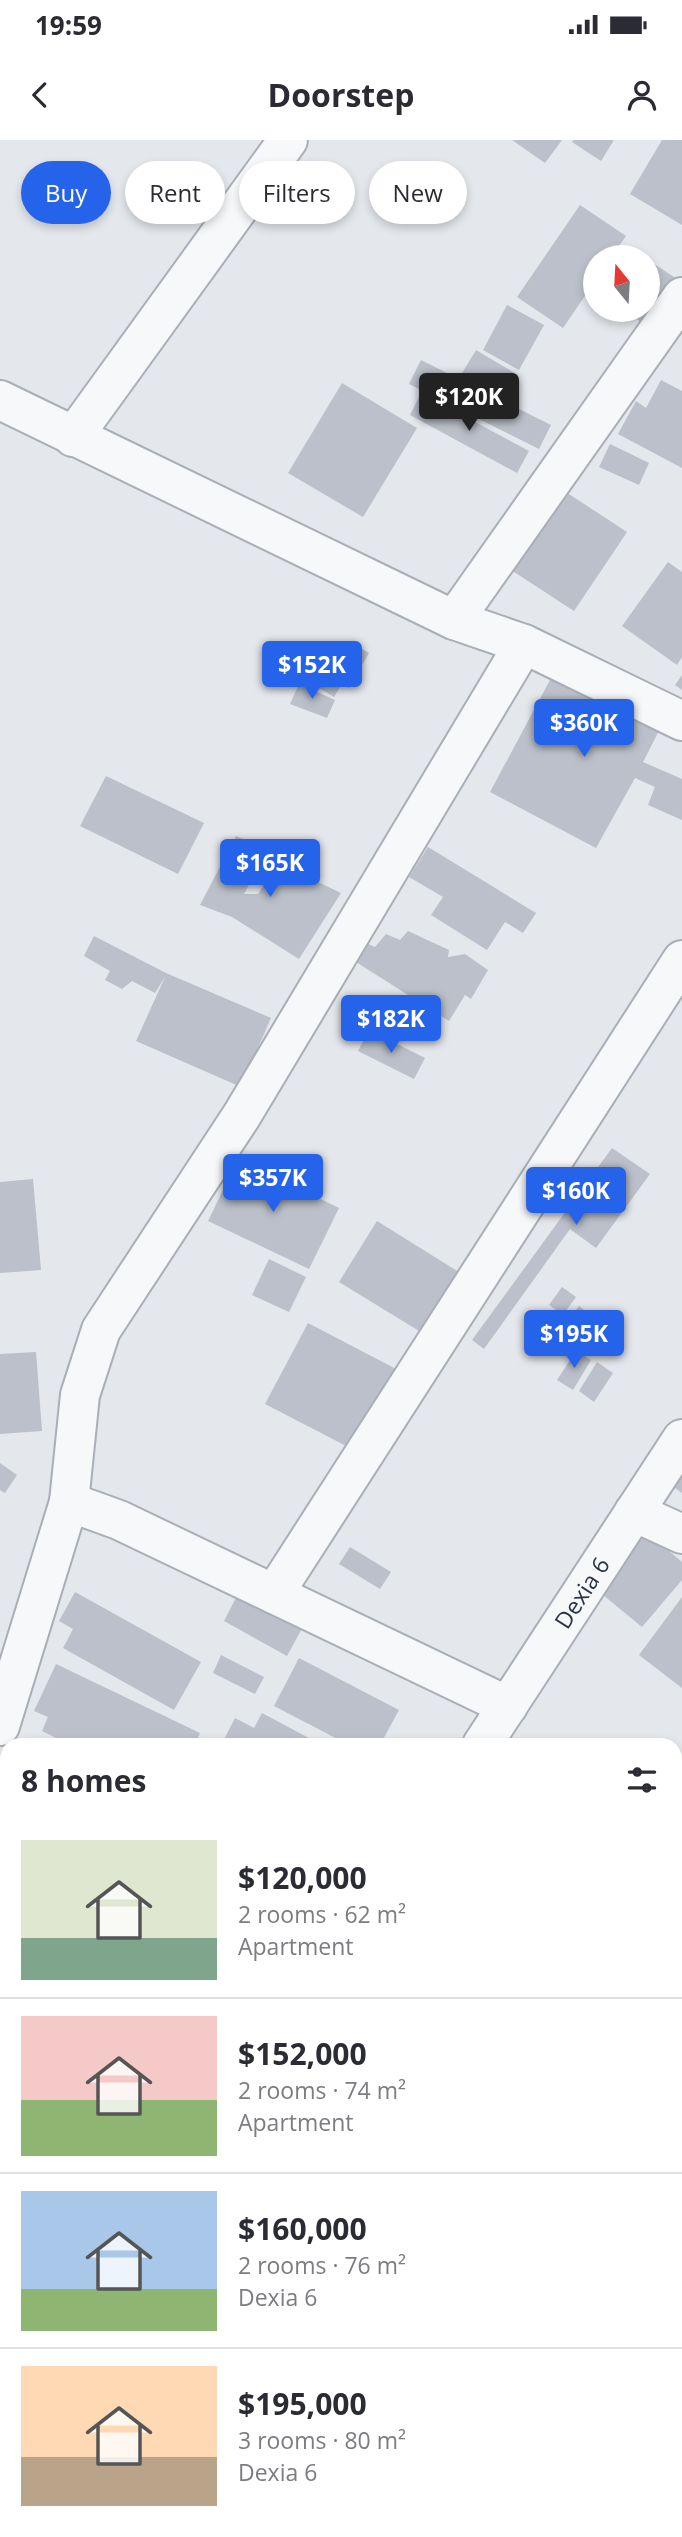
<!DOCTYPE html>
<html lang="en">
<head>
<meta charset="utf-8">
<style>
	:root { --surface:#fff; --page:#f7f7f7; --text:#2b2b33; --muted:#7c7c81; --line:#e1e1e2; --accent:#2563eb }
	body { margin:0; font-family:"Open Sans",sans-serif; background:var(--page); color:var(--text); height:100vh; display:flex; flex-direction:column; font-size:26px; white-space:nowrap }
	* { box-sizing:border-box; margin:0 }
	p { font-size:23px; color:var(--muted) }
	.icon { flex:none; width:38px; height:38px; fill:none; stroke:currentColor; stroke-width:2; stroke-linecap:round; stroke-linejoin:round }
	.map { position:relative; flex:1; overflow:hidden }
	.side { position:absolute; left:0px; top:1598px; width:682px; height:800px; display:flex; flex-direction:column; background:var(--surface); border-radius:21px 21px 0 0; box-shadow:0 4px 10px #0003 }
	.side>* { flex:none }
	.banner { position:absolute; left:21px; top:21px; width:640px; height:63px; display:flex; gap:14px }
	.needle { width:46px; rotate:342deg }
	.tools { position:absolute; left:583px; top:105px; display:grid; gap:14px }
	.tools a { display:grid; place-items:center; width:77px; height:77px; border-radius:50%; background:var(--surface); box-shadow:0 4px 10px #0003; font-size:35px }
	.price { position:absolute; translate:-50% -60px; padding:0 16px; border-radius:7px; background:var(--accent); color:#fff; font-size:23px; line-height:46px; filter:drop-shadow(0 2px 4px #0008) }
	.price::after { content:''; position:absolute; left:50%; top:42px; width:21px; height:16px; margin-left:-10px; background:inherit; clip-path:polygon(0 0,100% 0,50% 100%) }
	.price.on { background:#222; color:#fff }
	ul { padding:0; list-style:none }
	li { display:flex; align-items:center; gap:21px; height:175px; padding:0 21px }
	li+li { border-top:2px solid var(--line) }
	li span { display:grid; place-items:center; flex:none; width:196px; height:140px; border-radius:0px; color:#555 }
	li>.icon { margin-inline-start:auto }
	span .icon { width:84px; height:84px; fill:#fffc; stroke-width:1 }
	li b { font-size:30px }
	h2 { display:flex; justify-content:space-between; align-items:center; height:84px; padding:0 21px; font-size:30px }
	.pill { padding:0 24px; border-radius:32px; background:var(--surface); box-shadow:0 4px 10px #0003; font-size:24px; line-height:63px }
	.pill.on { background:var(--accent); color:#fff }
	.status { display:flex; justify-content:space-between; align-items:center; height:49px; padding:0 35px; background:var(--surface); direction:ltr }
	.status svg { height:19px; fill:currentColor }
	header { display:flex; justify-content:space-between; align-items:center; height:91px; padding:0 21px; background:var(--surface); font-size:32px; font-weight:700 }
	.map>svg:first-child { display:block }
</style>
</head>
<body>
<div class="status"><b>19:59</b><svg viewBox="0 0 49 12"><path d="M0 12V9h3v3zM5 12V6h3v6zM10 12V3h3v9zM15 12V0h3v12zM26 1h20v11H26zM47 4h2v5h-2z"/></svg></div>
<header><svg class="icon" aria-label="back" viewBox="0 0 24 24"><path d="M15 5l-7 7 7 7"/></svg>Doorstep<svg class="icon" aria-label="person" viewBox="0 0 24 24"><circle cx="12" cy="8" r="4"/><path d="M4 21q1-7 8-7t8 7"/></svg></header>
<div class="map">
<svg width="682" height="2397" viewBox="0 0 682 2397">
	<rect width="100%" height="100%" fill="#e4e7ec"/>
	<g fill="#bbc0ca">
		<path d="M512 0H562L545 23Z"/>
		<path d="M574 0H614L601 21 572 2Z"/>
		<path d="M662 0H682V85L630 54Z"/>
		<path d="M580 65 626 96 611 117H595V141L563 188 517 157Z"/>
		<path d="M632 110 643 117H627Z"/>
		<path d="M648 120 677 139 646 185 622 170H648Z"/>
		<path d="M507 165 544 185 519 230 483 210Z"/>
		<path d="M476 210 518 235 504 258 462 233Z"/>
		<path d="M421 220 551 285 539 309 409 244Z"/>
		<path d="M661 240 682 251V328L618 294 636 261 646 268Z"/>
		<path d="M342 243 417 288 363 377 288 333Z"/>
		<path d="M421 253 529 311 517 333 410 275Z"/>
		<path d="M610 304 649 323 639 345 599 327Z"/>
		<path d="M555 345 627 392 574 471 502 424Z"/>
		<path d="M668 422 682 432V517L677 525 622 486Z"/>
		<path d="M354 504 369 513 349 548 333 538Z"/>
		<path d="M558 525 664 581 643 622 682 639V680L648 665 655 647 635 638 596 708 490 652Z"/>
		<path d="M682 535V550L675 545Z"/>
		<path d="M326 538 340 547 334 557 319 548Z"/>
		<path d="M299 544 335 560 327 578 290 564Z"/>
		<path d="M106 636 204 683 178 734 80 686Z"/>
		<path d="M236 696 268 709 244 754H258L278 723 341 753 299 819 232 777 200 765Z"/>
		<path d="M428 707 536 773 523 793 505 782 487 810 431 775 443 757 409 737Z"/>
		<path d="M408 791 449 810 448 817 465 814 488 830 471 859 465 855 449 881 356 822 366 803 375 807 386 794 400 800Z"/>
		<path d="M94 796 166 833 271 878 241 947 136 901 165 837 155 853 132 841 122 849 105 840 110 831 84 816Z"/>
		<path d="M369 890 425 918 414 939 358 911Z"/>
		<path d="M612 1008 650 1034 596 1108 570 1089 484 1209 472 1200Z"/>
		<path d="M238 1019 339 1068 309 1129 208 1081Z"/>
		<path d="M33 1039 41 1130 0 1133V1042Z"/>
		<path d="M377 1081 462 1134 424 1194 339 1142Z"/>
		<path d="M269 1119 306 1137 289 1172 252 1155Z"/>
		<path d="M562 1147 576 1157 563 1175 549 1165Z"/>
		<path d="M579 1166 594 1178 583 1192 568 1180Z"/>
		<path d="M308 1183 398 1230 354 1310 265 1264Z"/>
		<path d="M541 1184 558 1197 543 1216 526 1202Z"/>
		<path d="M576 1211 591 1220 573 1250 557 1240Z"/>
		<path d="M36 1212 42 1291 0 1294V1214Z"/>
		<path d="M597 1222 613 1233 594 1262 579 1251Z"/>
		<path d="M682 1314V1353L664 1340Z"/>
		<path d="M0 1323 17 1335 5 1353 0 1350Z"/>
		<path d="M640 1386 682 1422V1440L642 1487 591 1445Z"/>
		<path d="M350 1407 391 1432 380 1449 339 1424Z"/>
		<path d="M241 1448 305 1483 287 1516 224 1481Z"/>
		<path d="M75 1452 201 1522 174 1570 63 1508 73 1489 59 1481Z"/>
		<path d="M682 1457V1548L639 1515Z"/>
		<path d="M221 1515 264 1537 255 1554 213 1533Z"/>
		<path d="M299 1518 399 1570 380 1605H349L274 1566Z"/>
		<path d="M56 1524 200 1593 195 1605H70L42 1591 48 1577 34 1571Z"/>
		<path d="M262 1573 322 1605H221L235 1578 254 1588Z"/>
		<path d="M5 1857 7 1859V1949L0 1944V1863Z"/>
		<path d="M676 1960 682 1966V1993L676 2000Z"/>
		<path d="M682 2059V2156L676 2152V2070Z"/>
		<path d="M7 2160V2267L0 2263V2171Z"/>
	</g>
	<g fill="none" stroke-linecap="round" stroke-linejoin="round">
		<g stroke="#a9aeb7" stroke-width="42">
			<g id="street">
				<path d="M0 260 454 480 524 504 682 581"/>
				<path d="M73 297 288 0"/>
				<path d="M454 480 682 157"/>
				<path d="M69 1362 119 1380 508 1566"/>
				<path d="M634 1372 682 1394"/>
				<path d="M274 1454 682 820"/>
				<path d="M0 1586 69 1362 80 1255 101 1190 242 975 524 504"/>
				<path id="s1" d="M482 1605 682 1299"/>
				<path d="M0 1821 7 1825"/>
				<path d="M676 2020 682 2012"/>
				<path d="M0 2315 7 2304"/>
				<path d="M377 2397 382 2390"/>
			</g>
		</g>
		<use href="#street" stroke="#f7f8fa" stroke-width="38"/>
	</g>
	<g text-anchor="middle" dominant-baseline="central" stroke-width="5" stroke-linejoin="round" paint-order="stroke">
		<g font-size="23" fill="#2b3445" stroke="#f4f6f9">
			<text stroke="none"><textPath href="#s1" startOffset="182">Dexia 6</textPath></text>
		</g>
	</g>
</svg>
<div class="tools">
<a><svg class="needle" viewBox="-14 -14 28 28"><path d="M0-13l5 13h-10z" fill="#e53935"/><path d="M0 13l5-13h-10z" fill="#7c7c81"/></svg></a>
</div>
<b class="price on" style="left:469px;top:293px">$120K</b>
<b class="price" style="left:312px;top:561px">$152K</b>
<b class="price" style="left:584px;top:619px">$360K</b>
<b class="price" style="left:270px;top:759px">$165K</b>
<b class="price" style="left:391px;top:915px">$182K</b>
<b class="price" style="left:273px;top:1074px">$357K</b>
<b class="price" style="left:576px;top:1087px">$160K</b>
<b class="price" style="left:574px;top:1230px">$195K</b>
<div class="banner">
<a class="pill on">Buy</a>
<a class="pill">Rent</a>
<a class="pill">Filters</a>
<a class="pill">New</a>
</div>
<section class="side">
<h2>8 homes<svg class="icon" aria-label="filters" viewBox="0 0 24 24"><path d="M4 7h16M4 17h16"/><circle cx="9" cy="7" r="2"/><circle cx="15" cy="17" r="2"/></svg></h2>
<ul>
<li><span style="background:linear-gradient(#dfe7d0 70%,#7fa58c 0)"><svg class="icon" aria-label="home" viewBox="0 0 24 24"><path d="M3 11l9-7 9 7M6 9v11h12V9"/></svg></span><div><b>$120,000</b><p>2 rooms · 62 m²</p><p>Apartment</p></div></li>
<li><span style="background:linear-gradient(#f6c9c9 60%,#8fb573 0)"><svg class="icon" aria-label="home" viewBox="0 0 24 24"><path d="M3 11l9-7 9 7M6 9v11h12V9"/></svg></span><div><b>$152,000</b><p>2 rooms · 74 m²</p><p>Apartment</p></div></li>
<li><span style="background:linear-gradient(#a9c7e8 70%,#8fb573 0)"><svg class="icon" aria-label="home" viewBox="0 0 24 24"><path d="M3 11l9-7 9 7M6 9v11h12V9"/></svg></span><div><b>$160,000</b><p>2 rooms · 76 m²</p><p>Dexia 6</p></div></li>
<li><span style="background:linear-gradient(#ffd9b3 65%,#b9a48a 0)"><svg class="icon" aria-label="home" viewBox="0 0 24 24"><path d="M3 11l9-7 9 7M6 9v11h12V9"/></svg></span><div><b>$195,000</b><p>3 rooms · 80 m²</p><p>Dexia 6</p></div></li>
</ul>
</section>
</div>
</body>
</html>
